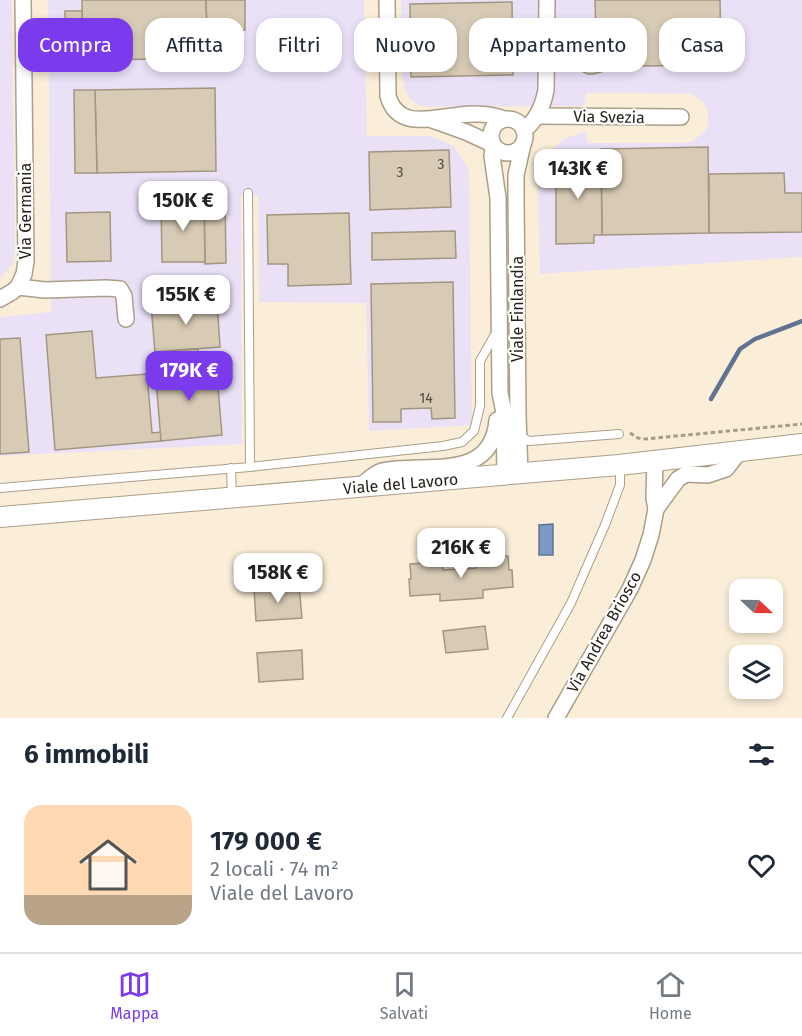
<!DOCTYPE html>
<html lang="it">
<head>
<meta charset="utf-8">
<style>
	:root { --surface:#fff; --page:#f6f6f7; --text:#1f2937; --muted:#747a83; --line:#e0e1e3; --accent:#7c3aed }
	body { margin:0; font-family:"Fira Sans",sans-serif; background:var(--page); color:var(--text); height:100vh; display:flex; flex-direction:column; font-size:22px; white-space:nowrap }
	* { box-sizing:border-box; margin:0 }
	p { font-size:20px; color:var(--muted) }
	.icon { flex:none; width:33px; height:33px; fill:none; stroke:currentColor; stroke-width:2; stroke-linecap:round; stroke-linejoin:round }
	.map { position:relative; height:718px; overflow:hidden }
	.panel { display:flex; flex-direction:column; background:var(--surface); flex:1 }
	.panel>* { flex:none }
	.guide { position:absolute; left:18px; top:18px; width:766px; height:54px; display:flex; gap:12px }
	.needle { width:39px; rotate:112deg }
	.fabs { position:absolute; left:729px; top:579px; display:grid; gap:12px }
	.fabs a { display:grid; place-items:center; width:54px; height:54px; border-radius:12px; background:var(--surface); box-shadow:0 3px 9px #0003; font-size:30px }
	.price { position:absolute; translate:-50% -51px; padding:0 14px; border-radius:12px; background:#fff; color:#222; font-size:20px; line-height:39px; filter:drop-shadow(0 2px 3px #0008) }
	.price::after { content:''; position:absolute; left:50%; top:36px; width:18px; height:14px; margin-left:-9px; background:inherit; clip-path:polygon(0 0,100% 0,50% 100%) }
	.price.current { background:var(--accent); color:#fff }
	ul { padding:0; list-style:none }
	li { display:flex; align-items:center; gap:18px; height:150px; padding:0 24px }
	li+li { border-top:2px solid var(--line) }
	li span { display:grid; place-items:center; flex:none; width:168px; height:120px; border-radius:18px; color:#555 }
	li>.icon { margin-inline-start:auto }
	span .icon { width:72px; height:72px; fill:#fffc; stroke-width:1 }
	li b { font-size:26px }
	h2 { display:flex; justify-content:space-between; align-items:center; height:72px; padding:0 24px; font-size:26px }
	.chip { padding:0 21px; border-radius:18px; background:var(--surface); box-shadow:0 3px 9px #0003; font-size:21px; line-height:54px }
	.chip.current { background:var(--accent); color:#fff }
	.menu { display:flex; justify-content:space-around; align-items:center; height:84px; border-top:2px solid var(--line); background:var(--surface); font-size:16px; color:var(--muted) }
	.menu a { display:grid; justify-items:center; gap:3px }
	.menu .current { color:var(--accent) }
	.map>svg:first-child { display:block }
</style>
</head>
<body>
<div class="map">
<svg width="802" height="718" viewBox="0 0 802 718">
	<rect width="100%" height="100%" fill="#fbeed8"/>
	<g fill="#eae1f7">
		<path d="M0 0H12L15 251 13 263 0 279Z"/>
		<path d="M48 0H364L367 136H430L454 146 469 169 472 425 369 431 366 303 259 302 258 196 241 195 242 444 0 456V317L51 312Z"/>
		<path d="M401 0H802V257L540 274 538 189 541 170 549 153 563 139 586 131 588 143H684L693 141 705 131 708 124V113L704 103 698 98 690 94 633 93H586L584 106 430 107 420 106 410 99 405 89 402 79Z"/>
	</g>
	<path fill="#7c98c4" stroke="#617390" stroke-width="1.5" d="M553 524V555H539V525Z"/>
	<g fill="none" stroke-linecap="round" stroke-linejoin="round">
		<path stroke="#617390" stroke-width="4.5" d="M711 399 740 349 755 339 802 321"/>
	</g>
	<g fill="#d8cbb5" stroke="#a29681" stroke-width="1.5">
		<path d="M82 0H206L207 30 166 31V59L83 60Z"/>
		<path d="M206 0H245V30H207Z"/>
		<path d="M595 0H720L721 65 639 66 638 37 613 38 615 52 613 62 608 68 601 72 593 74H588L581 71 576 63 575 55 580 44 585 39 596 37Z"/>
		<path d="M512 2 513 75 411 77 410 4Z"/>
		<path d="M65 11H82L83 42H65Z"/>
		<path d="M215 88 216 171 97 173 95 90Z"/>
		<path d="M74 90H95L97 173H75Z"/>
		<path d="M708 147 709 233 602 235 601 149Z"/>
		<path d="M449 150 451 207 370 210 369 152Z"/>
		<path d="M556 157H601L602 235H594V243L556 244Z"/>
		<path d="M784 173 785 193H802V232L709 233V174Z"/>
		<path d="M225 197 226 263 205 264 204 198Z"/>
		<path d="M204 201 205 262H162L161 202Z"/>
		<path d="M110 212 111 261 67 262 66 213Z"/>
		<path d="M349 213 351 284 288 286V264H268L267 215Z"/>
		<path d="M455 231 456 258 372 260V233Z"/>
		<path d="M453 282 455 418 432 419 431 408 401 409V422H373L371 284Z"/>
		<path d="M217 300 220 347 155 352 151 305Z"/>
		<path d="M92 331 96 378 147 374 152 433 161 432V441L55 450 46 335Z"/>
		<path d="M20 338 29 452 0 454V339Z"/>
		<path d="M198 349 201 377 217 375 222 435 161 441 156 380 180 378 178 350Z"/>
		<path d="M508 556 509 570H512L513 587 483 590V598L440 601V594L410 596 409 579H411L410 564 442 562 443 570 476 568 475 558Z"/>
		<path d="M299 586 302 618 256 621 254 589Z"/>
		<path d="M485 626 488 649 446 653 443 631Z"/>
		<path d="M302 650 303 679 259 682 257 653Z"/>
	</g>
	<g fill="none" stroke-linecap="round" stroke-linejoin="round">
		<g stroke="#aa9f89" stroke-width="10">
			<g id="service">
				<path d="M248 193 250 467"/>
				<path d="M520 436 529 441 619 434"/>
				<path d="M231 468 232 497"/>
				<path d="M0 488 250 467 443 446 462 442 474 431 480 406V361L497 331"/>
				<path d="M507 718 571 603 605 525 620 485V467"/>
			</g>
		</g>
		<g stroke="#aa9f89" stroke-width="18">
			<g id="minor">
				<path d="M23 0 26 261 24 274 18 287 45 290 106 288 120 289 124 296 126 319"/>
				<path d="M387 0 388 96C397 128 428 119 453 116 469 113 490 113 504 119"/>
				<path d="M537 116 681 117"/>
				<circle cx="508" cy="136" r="17"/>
				<path d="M432 120 466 132 492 144"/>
				<path d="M524 130C537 120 543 106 546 90L547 0"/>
				<path d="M493 146 492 156 498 198 500 393 504 413 505 475"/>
				<path d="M0 299 12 292 18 287"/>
				<path d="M520 474 518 415 516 196V175L523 144"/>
				<path d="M359 487C366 482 374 473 382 471 425 462 492 483 497 420"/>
				<path d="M656 509 678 479 686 474 708 475 726 469 740 451"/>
				<path d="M556 718 630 589 643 560 651 535 656 509 654 498 655 460"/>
			</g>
		</g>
		<g stroke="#aa9f89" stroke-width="22">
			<g id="tertiary">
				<path id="s1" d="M0 517 619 465 802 444"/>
			</g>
		</g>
		<path stroke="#a59c8b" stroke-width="3" stroke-dasharray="4.5 3" stroke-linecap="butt" d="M630 433 638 438 645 439 802 424"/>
		<use href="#service" stroke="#fff" stroke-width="8"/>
		<use href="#minor" stroke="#fff" stroke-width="15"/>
		<use href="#tertiary" stroke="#fff" stroke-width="20"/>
	</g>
	<g text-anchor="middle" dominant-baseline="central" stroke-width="4.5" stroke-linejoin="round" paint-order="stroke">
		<g font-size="14" fill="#50493e">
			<text x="441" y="164">3</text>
			<text x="400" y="172">3</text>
			<text x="426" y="398">14</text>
		</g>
		<g font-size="16" fill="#231e16" stroke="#fff">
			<text transform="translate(609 117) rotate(1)">Via Svezia</text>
			<text transform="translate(25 211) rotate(-90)">Via Germania</text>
			<text transform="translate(517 309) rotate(-90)">Viale Finlandia</text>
			<text stroke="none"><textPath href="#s1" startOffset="402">Viale del Lavoro</textPath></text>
			<text transform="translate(604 632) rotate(-61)">Via Andrea Briosco</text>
		</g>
	</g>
</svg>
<div class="fabs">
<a><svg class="needle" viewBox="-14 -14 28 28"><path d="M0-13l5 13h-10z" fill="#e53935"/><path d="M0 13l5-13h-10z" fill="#747a83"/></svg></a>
<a><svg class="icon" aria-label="layers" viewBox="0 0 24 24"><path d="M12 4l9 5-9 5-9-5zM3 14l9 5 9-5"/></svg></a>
</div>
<b class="price" style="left:578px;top:200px">143K €</b>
<b class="price" style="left:183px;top:232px">150K €</b>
<b class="price" style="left:186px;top:326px">155K €</b>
<b class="price current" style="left:189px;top:402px">179K €</b>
<b class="price" style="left:461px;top:579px">216K €</b>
<b class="price" style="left:278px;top:604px">158K €</b>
<div class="guide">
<a class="chip current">Compra</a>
<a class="chip">Affitta</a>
<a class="chip">Filtri</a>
<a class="chip">Nuovo</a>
<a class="chip">Appartamento</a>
<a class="chip">Casa</a>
</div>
</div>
<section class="panel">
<h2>6 immobili<svg class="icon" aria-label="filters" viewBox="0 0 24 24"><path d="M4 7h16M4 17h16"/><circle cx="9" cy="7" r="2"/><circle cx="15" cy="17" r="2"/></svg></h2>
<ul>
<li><span style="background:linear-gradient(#ffd9b3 75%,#b9a48a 0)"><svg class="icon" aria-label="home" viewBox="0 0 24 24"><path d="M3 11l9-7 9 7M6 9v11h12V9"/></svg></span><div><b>179 000 €</b><p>2 locali · 74 m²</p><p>Viale del Lavoro</p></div><svg class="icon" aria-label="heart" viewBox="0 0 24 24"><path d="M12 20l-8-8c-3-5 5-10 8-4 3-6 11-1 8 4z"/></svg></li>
</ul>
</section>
<nav class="menu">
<a class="current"><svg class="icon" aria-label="map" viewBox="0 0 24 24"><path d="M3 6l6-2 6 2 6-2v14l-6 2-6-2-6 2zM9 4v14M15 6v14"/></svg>Mappa</a>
<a><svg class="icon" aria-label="saved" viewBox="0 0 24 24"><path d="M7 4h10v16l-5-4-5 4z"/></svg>Salvati</a>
<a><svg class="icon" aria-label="home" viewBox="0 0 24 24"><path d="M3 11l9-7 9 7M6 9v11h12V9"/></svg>Home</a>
</nav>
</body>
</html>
